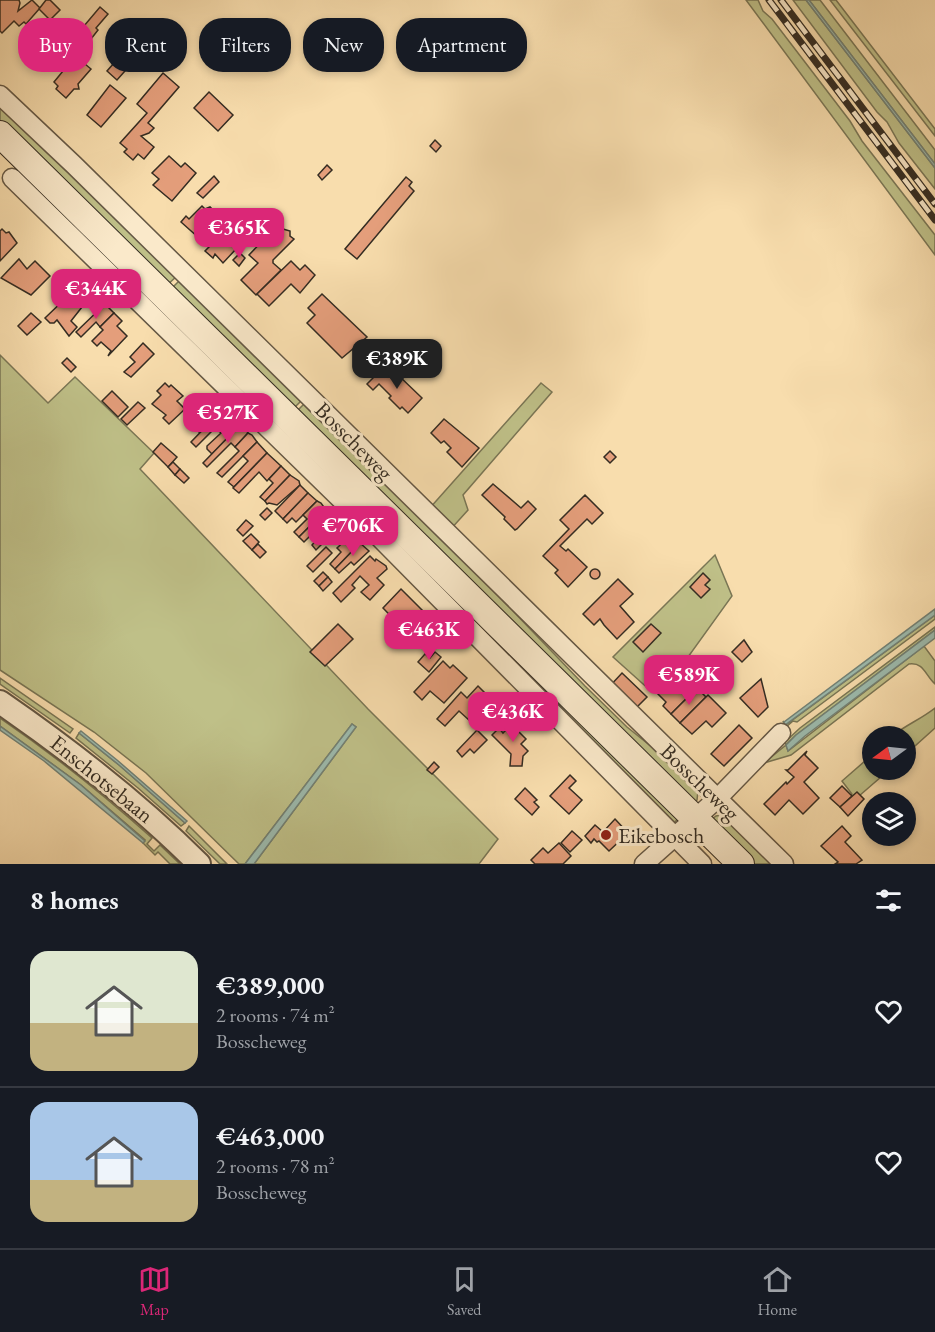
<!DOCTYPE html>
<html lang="en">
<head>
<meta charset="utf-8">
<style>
	:root { --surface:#171b24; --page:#20242c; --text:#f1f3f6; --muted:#9ea1a6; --line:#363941; --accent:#db2777 }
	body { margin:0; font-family:"EB Garamond",serif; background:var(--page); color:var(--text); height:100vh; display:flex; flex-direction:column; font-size:22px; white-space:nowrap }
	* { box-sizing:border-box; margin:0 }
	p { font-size:20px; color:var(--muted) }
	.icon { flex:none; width:33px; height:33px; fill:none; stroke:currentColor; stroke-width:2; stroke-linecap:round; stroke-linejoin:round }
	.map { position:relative; height:864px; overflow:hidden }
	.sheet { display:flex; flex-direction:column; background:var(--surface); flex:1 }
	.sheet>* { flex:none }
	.top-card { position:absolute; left:18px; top:18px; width:600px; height:54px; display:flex; gap:12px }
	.needle { width:39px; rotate:255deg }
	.fabs { position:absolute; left:862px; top:726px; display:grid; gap:12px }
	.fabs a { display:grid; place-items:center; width:54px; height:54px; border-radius:50%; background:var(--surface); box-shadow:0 3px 9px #0003; font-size:30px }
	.price { position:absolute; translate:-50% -51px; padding:0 14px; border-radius:12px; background:var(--accent); color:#fff; font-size:20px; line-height:39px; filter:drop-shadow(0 2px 3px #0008) }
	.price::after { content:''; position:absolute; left:50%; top:36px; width:18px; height:14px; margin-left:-9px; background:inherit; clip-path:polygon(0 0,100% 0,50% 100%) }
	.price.selected { background:#222; color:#fff }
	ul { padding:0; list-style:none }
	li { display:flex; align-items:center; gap:18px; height:150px; padding:0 30px }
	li+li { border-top:2px solid var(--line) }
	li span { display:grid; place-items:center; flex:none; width:168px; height:120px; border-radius:18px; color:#555 }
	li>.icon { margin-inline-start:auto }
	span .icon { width:72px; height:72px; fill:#fffc; stroke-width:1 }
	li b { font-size:26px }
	h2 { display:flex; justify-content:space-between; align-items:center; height:72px; padding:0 30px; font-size:26px }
	.chip { padding:0 21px; border-radius:24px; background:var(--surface); box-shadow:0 3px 9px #0003; font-size:21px; line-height:54px }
	.chip.selected { background:var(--accent); color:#fff }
	.menu { display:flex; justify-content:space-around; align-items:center; height:84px; border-top:2px solid var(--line); background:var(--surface); font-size:16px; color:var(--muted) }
	.menu a { display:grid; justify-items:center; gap:3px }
	.menu .selected { color:var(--accent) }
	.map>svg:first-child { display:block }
</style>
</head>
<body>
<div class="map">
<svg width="935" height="864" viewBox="0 0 935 864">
	<rect width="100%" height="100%" fill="#f8ddad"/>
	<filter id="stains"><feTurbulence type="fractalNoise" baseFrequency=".00333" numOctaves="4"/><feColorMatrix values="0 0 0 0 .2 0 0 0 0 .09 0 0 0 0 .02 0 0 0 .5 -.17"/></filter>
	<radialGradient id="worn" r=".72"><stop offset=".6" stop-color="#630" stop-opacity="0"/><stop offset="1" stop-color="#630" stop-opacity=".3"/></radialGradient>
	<g fill="#bfc088" stroke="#7a7655" stroke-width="1.5">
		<path d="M746 0H758L763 11 772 19 850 121 862 141 935 235V255Z"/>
		<path d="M793 0H806L935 168V189L899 143 887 122 877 112Z"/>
		<path d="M809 0H820L935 150V164Z"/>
		<path d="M830 0H836L935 129V136Z"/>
		<path d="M0 102 177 276 166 286 0 124Z"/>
		<path d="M180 280 302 400 292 410 170 290Z"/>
		<path d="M157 302 678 818 673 825 153 306Z"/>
		<path d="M0 355 48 403 75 377 154 453 140 469 368 709 498 839 479 864H254L356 727 352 724 245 864H239L146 773 94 732 0 670Z"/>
		<path d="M541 383 552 392 463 495 468 510 450 530 429 509Z"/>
		<path d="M305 403 461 557 585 686 627 727 668 760 698 791 697 800 694 802 295 413Z"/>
		<path d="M715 555 732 596 683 664 652 692 613 657Z"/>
		<path d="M935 615V619L797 722 793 721 785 728 783 721 785 724H787Z"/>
		<path d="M935 627V630L796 735 786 745 788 751 924 646 935 661V684C925 675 924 662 909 664L791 755 764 763 786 745 785 742 800 728Z"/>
		<path d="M0 678 73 729 70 733 0 684Z"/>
		<path d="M935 708V728L906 754V736H892C906 725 921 719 935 708Z"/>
		<path d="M0 718C54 755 104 795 152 838L147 844 154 851 160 845 180 864H170L158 852 155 855 143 843 145 840 81 785 0 726Z"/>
		<path d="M79 733 119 765 185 823 181 826 138 788 76 738Z"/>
		<path d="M873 754V770H889L844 809 839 803 852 794 842 781Z"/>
		<path d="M721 815 774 864H753L712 824 711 820 716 816Z"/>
		<path d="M189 826 227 864H220L186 831Z"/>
	</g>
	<g fill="#9dbbae" stroke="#738276" stroke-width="1.5">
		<path d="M806 0H809L935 164V168Z"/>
		<path d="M935 609V615L785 725 784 722Z"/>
		<path d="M935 630V638L805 736 788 751 786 745 796 735Z"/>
		<path d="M352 724 356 727 254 864H245Z"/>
		<path d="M0 726 81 785 145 841 143 843 44 761 0 730Z"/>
		<path d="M81 731 117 760 187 821 185 823 119 765 79 733Z"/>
	</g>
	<g fill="#e49e7b" stroke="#342c22" stroke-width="1.5">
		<path d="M0 0H19L20 3 18 11 32 0 40 8 26 24 24 22 19 26 14 21 2 33 0 31Z"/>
		<path d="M46 0H50L60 10 50 20 39 9Z"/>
		<path d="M100 7 108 14 96 28 98 30 84 48 73 39Z"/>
		<path d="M47 27 54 33V43L59 48 48 60 43 55 34 64 21 52Z"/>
		<path d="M233 41 242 49 225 69 216 61Z"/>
		<path d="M73 54 91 69 78 84 79 89H74L66 98 56 89 58 86 54 82 63 71 60 68Z"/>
		<path d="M122 54 132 63 117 80 107 71Z"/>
		<path d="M163 73 179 87 148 123 154 128 149 133 141 136 154 147 144 159 138 154 133 160 124 152 127 149 120 143 147 113 137 104Z"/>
		<path d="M110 85 126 98 101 127 87 115Z"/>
		<path d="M209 92 233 115 218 131 194 108Z"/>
		<path d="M435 140 441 146 436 152 430 146Z"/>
		<path d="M169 156 181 167 185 163 196 173 172 201 153 185 159 179 152 173Z"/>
		<path d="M327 165 332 170 322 180 318 175Z"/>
		<path d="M214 176 219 182 203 198 197 193Z"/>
		<path d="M406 177 412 182 409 186 414 191 357 259 345 249Z"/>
		<path d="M202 206 205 209 210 207 213 210 211 215 214 218 221 211 233 223 209 247 181 222 186 216 189 219Z"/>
		<path d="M233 223 240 230 228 242 236 249 223 263 215 254 213 258 205 251Z"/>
		<path d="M2 229 6 233 9 232 17 243 0 261V231Z"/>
		<path d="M283 229 290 231V236L294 239 273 260V263L281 270 256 295 241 280 258 263 249 255 269 234 274 238Z"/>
		<path d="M240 253 245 258 239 266 233 260Z"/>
		<path d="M19 259 27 269 35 261 50 276 31 295 1 278Z"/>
		<path d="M291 261 300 270 305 265 315 275 300 293 291 284 269 306 257 294Z"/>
		<path d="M322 294 367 337 342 358 307 323 315 315 308 308Z"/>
		<path d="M69 295 82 307 71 321 77 327 69 336 57 320 54 323H50L45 318Z"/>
		<path d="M105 304 114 313 100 327 96 322 81 337 76 332Z"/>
		<path d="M31 313 41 322 27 335 18 326Z"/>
		<path d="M114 313 122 321 117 326 127 336 108 356 111 351 101 342 97 346 92 341 103 330 100 327Z"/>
		<path d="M143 343 154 354 131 377 124 372 135 362 130 357Z"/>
		<path d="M67 358 76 367 71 372 62 363Z"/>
		<path d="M382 369 392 379 397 374 422 398 408 413 402 407 400 409 389 398 391 396 379 384 373 390 367 384Z"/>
		<path d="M165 383 169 387 171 385 183 396 177 401 185 409 169 424 163 418 166 415 152 404 161 395 157 391Z"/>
		<path d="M112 391 128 407 118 417 102 401Z"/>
		<path d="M214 401 223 409 200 433 191 424Z"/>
		<path d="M138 402 145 408 127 425 121 419Z"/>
		<path d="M223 409 229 412 232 417 219 431 216 427 196 447 191 442Z"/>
		<path d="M232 417 236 419 240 425 212 454 207 449V446L221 433 219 431Z"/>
		<path d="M444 419 479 448 462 467 447 452 451 448 444 441 441 443 431 433Z"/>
		<path d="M240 425 245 428 248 433 235 447 231 443 207 467 203 463Z"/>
		<path d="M248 433 252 435 257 442 222 477 217 473 239 451 235 447Z"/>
		<path d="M257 442 267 453 234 487 228 482 248 461 243 456Z"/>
		<path d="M161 443 177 457 168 467 153 452Z"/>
		<path d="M610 451 616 457 610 463 604 457Z"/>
		<path d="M267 453 281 466 267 481 259 472 239 493 233 488Z"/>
		<path d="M173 462 180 469 175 475 168 467Z"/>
		<path d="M281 466 290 475 265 501 260 497 273 483 269 479Z"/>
		<path d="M180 469 189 478 184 483 175 475Z"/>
		<path d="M290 475 299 481 300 485 277 505 269 503 267 504 265 501Z"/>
		<path d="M493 484 521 508 528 501 536 509 517 529 515 530 504 519 505 517 482 495Z"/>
		<path d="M300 485 308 493 283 519 275 511Z"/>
		<path d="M308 493 317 501 296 522 292 518 287 523 283 519Z"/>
		<path d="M585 495 603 513 592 524 587 519 560 546 566 551 568 549 587 567 568 587 555 573 558 570 543 556 569 529 560 520Z"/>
		<path d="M317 501 321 503 326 510 299 537 294 532 307 519 303 515Z"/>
		<path d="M267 508 272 513 265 520 260 515Z"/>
		<path d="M326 510 335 519 322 532 318 528 304 542 299 537Z"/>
		<path d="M335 519 347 531 334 544 328 538 316 550 312 545Z"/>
		<path d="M246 520 253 526 243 536 237 530Z"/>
		<path d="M251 534 259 542 252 550 243 541Z"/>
		<path d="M352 534 360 543 335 569 330 564 341 552 337 548Z"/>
		<path d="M360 543 369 551 354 565 351 562 339 573 335 569Z"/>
		<path d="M258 544 266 552 260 558 252 550Z"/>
		<path d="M326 547 332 553 313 572 307 566Z"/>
		<path d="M370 556 375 561 376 559 386 566 387 569 377 578 384 585 370 600 361 592 369 585 360 576 352 585 355 588 341 602 333 593Z"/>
		<circle cx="595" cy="574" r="5"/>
		<path d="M323 572 328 577 319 586 314 581Z"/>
		<path d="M703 573 710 580 705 585 710 589 701 598 690 587Z"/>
		<path d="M328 577 332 582 323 591 319 586Z"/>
		<path d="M618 579 633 594 620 606 634 622 617 639 604 625 600 619 594 625 583 614Z"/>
		<path d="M401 589 441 629 422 648 383 608Z"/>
		<path d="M338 624 353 639 325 666 310 652Z"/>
		<path d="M651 624 661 633 643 652 633 642Z"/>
		<path d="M744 640 752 652 742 662 732 652Z"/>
		<path d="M435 652 441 657 429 672 418 662 425 654 430 658Z"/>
		<path d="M443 661 450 668 453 665 467 678 444 703 430 691 422 700 414 692Z"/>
		<path d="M622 673 647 697 633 711 609 687Z"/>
		<path d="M761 679 768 707 758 717 740 698Z"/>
		<path d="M664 682 672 689 676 685H682L686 689 691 683 697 688 671 714 663 706 666 702 658 694Z"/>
		<path d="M478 686 491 699 470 721 459 711 445 726 437 719 461 692 467 698Z"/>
		<path d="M697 688 706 697 680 723 671 714Z"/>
		<path d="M708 695 726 713 712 727 706 721 692 734 680 723Z"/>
		<path d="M514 721 521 728 518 731 526 739 521 744 528 751 523 756 522 766H510L511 754 492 735 499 728 503 733Z"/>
		<path d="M739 725 752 738 724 766 711 754Z"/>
		<path d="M477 730 487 740 474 753 470 749 462 757 457 751Z"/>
		<path d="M807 751 805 755 818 768 804 782 819 798 803 814 789 800 775 815 764 804 786 782 787 784 794 777 786 770H788Z"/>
		<path d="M434 762 439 767 432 774 427 770Z"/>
		<path d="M570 775 576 781 569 788 582 800 569 814 550 796Z"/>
		<path d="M842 786 852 796 840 807 830 798Z"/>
		<path d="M525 788 537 800 534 802 539 807 532 815 515 799Z"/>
		<path d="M857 792 864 799 848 816 840 807Z"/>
		<path d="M615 819 628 833 609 851 599 841 597 842 594 839 591 843 585 836 595 825 603 832Z"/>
		<path d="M842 826 851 836 845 842 862 860 856 864H835L838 862 821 846Z"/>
		<path d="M572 831 582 840 570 852 561 843Z"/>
		<path d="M559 843 571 856 563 864H535L531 860 543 848 548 853Z"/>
	</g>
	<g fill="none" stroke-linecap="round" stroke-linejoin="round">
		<g stroke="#655845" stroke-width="21">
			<g id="minor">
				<path d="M0 95 74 165 784 864"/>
				<path d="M12 178 369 527 702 864"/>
				<path d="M644 864 717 799 781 733"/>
			</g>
		</g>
		<g stroke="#655845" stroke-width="26">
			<path id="tertiary" d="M0 702C71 751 138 803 199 864"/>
		</g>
		<g stroke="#342c22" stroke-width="28">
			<path id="secondary" d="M0 134 741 864"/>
		</g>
		<use href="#minor" stroke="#fae9ca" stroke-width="18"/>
		<use href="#tertiary" stroke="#fae9ca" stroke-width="22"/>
		<use href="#secondary" stroke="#fae9ca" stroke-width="26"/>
		<g stroke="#342c22" stroke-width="7">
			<g id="rail">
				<path d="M769 0 935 220"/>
				<path d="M781 0 935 204"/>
			</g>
		</g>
		<use href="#rail" stroke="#fae9ca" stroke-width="4.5" stroke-dasharray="14" stroke-linecap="butt"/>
	</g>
	<circle fill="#8f2418" stroke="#fae9ca" stroke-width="2" cx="606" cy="835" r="6"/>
	<g text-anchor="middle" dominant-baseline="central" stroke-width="6" stroke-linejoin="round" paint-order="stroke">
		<g font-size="22" fill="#342c22" stroke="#fae9ca">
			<text transform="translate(354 441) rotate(45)">Bosscheweg</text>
			<text transform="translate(102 779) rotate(39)">Enschotsebaan</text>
			<text transform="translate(700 782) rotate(44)">Bosscheweg</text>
		</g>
		<g font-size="22" fill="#342c22" stroke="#fae9ca" text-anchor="start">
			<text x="618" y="835">Eikebosch</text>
		</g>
	</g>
	<rect width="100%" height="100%" filter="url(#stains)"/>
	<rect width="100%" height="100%" fill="url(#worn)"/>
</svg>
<div class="fabs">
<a><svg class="needle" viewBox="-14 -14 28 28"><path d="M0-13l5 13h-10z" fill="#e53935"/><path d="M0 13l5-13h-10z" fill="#9ea1a6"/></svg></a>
<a><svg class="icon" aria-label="layers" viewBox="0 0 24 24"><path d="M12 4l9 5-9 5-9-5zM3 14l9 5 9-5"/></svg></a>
</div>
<b class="price" style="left:239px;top:259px">€365K</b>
<b class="price" style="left:96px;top:320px">€344K</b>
<b class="price selected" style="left:397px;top:390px">€389K</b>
<b class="price" style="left:228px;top:444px">€527K</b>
<b class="price" style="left:353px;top:557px">€706K</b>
<b class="price" style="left:429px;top:661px">€463K</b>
<b class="price" style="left:689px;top:706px">€589K</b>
<b class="price" style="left:513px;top:743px">€436K</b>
<div class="top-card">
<a class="chip selected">Buy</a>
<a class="chip">Rent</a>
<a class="chip">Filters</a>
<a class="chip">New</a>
<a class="chip">Apartment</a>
</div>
</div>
<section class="sheet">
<h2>8 homes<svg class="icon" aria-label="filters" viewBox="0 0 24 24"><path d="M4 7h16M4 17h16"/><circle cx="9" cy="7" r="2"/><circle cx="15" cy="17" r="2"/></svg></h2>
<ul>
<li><span style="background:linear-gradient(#dfe7d0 60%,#c2b280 0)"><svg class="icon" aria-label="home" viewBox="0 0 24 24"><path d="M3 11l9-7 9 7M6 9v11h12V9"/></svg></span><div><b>€389,000</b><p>2 rooms · 74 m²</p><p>Bosscheweg</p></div><svg class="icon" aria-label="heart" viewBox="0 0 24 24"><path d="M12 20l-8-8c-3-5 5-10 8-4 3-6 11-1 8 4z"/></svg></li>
<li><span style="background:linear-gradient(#a9c7e8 65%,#c2b280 0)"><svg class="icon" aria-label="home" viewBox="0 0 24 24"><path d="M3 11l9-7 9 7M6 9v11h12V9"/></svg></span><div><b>€463,000</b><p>2 rooms · 78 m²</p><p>Bosscheweg</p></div><svg class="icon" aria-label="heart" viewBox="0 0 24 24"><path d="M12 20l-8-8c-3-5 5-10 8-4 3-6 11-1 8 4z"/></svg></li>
</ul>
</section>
<nav class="menu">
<a class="selected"><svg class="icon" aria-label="map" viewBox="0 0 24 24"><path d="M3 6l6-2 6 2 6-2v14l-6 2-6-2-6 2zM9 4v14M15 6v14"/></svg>Map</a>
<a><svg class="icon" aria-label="saved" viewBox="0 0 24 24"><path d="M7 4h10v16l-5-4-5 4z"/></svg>Saved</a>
<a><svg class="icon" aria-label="home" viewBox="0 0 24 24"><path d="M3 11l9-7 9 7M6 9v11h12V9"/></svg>Home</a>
</nav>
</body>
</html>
